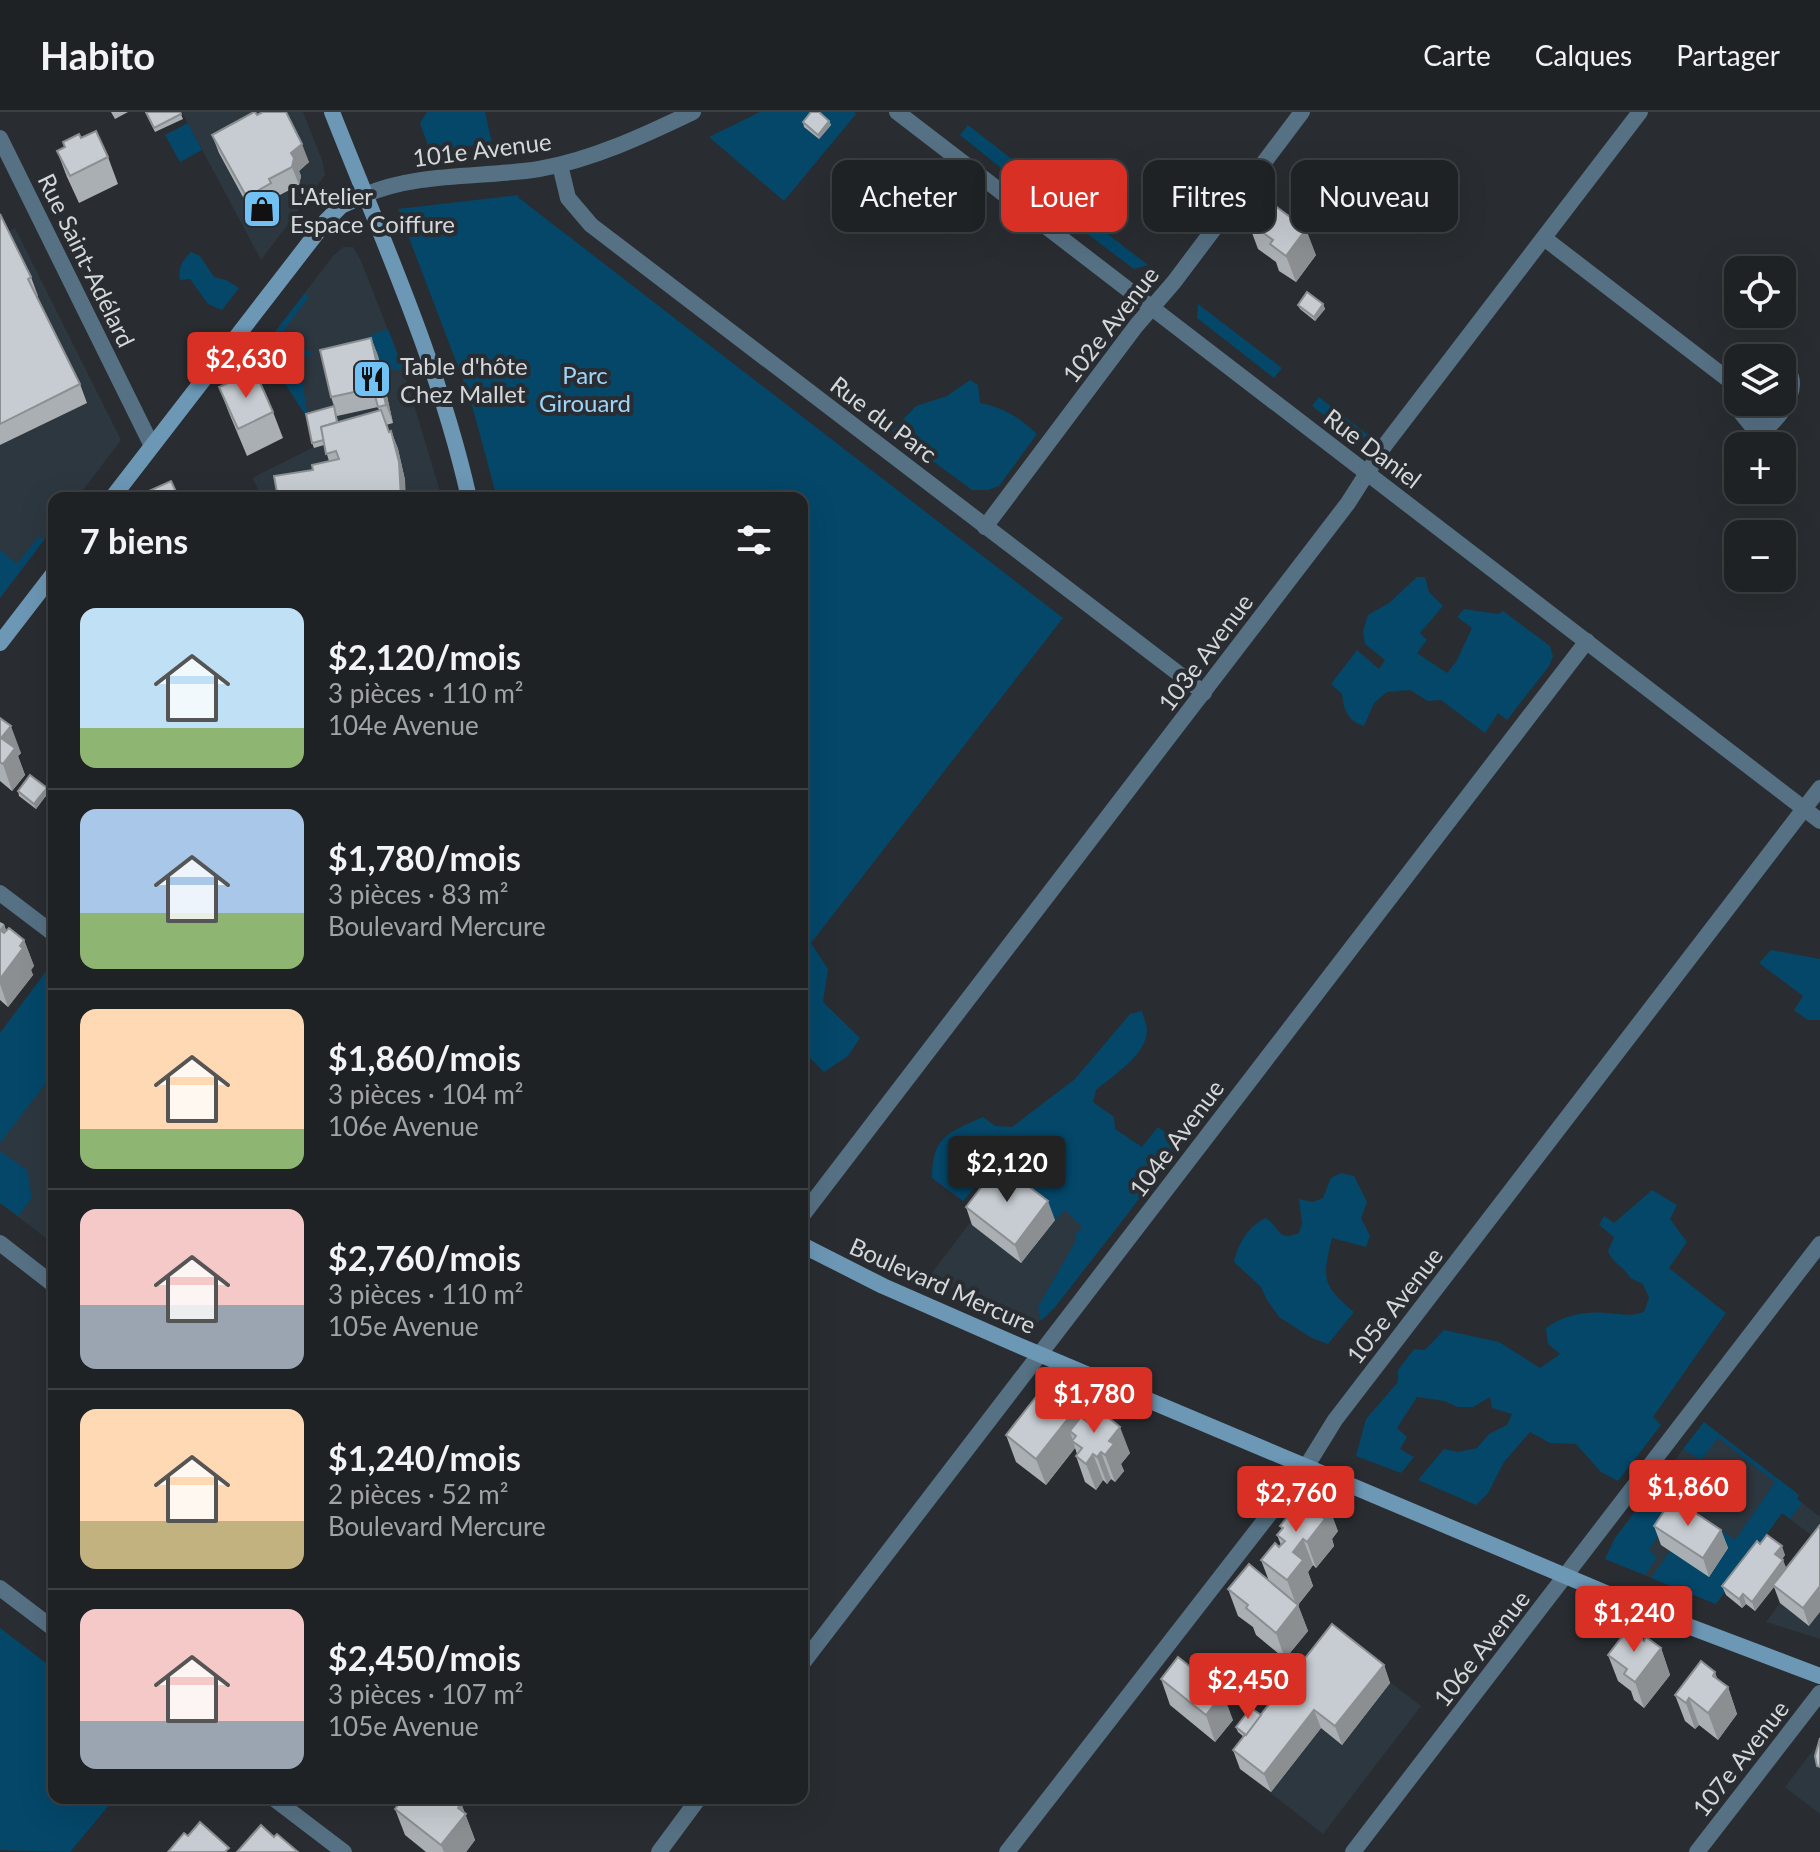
<!DOCTYPE html>
<html lang="fr">
<head>
<meta charset="utf-8">
<style>
	:root { --surface:#1f2225; --page:#2c2f32; --text:#f1f3f6; --muted:#a1a4a7; --line:#3c3f42; --accent:#d93025 }
	body { margin:0; font-family:Lato,sans-serif; background:var(--page); color:var(--text); height:100vh; display:flex; flex-direction:column; font-size:30px; white-space:nowrap }
	* { box-sizing:border-box; margin:0 }
	p { font-size:26px; color:var(--muted) }
	.icon { flex:none; width:44px; height:44px; fill:none; stroke:currentColor; stroke-width:2; stroke-linecap:round; stroke-linejoin:round }
	.map { position:relative; flex:1; overflow:hidden }
	.drawer { position:absolute; left:48px; top:380px; width:760px; height:1312px; display:flex; flex-direction:column; background:var(--surface); border-radius:16px; box-shadow:0 8px 32px #0002,0 0 0 2px var(--line) }
	.drawer>* { flex:none }
	.hud { position:absolute; left:832px; top:48px; width:760px; height:72px; display:flex; gap:16px }
	.tools { position:absolute; left:1724px; top:144px; display:grid; gap:16px }
	.tools a { display:grid; place-items:center; width:72px; height:72px; border-radius:16px; background:var(--surface); box-shadow:0 8px 32px #0002,0 0 0 2px var(--line); font-size:40px }
	.price { position:absolute; translate:-50% -68px; padding:0 18px; border-radius:8px; background:var(--accent); color:#fff; font-size:26px; line-height:52px; filter:drop-shadow(0 2px 4px #0008) }
	.price::after { content:''; position:absolute; left:50%; top:48px; width:24px; height:18px; margin-left:-12px; background:inherit; clip-path:polygon(0 0,100% 0,50% 100%) }
	.price.selected { background:#222; color:#fff }
	ul { padding:0; list-style:none }
	li { display:flex; align-items:center; gap:24px; height:200px; padding:0 32px }
	li+li { border-top:2px solid var(--line) }
	li span { display:grid; place-items:center; flex:none; width:224px; height:160px; border-radius:16px; color:#555 }
	li>.icon { margin-inline-start:auto }
	span .icon { width:96px; height:96px; fill:#fffc; stroke-width:1 }
	li b { font-size:34px }
	h2 { display:flex; justify-content:space-between; align-items:center; height:96px; padding:0 32px; font-size:34px }
	.tag { padding:0 28px; border-radius:16px; background:var(--surface); box-shadow:0 8px 32px #0002,0 0 0 2px var(--line); font-size:28px; line-height:72px }
	.tag.selected { background:var(--accent); color:#fff }
	header { display:flex; align-items:center; gap:48px; box-sizing:border-box; height:112px; padding:0 40px; background:var(--surface); border-bottom:2px solid var(--line) }
	header strong { font-size:38px }
	nav { display:flex; gap:44px; margin-inline-start:auto; font-size:28px }
	.map>svg:first-child { display:block }
</style>
</head>
<body>
<header>
<strong>Habito</strong>
<nav><a>Carte</a><a>Calques</a><a>Partager</a></nav>
</header>
<div class="map">
<svg width="1820" height="1740" viewBox="0 0 1820 1740">
	<rect width="100%" height="100%" fill="#292d31"/>
	<g fill="#2d373f">
		<path d="M182 0H303L322 48 325 63 261 148Z"/>
		<path d="M15 116 121 328 77 386H54V415L0 486V123Z"/>
		<path d="M343 135H353L361 149 403 256 442 386H263L252 366 314 335 308 307 280 264 258 242 333 144Z"/>
		<path d="M54 849V1132L0 1091V921Z"/>
		<path d="M1010 1058 1131 1098 1055 1195 1037 1211 928 1166Z"/>
		<path d="M1704 1310 1799 1383 1797 1387 1820 1405V1430L1782 1401 1716 1492 1605 1447 1615 1426Z"/>
		<path d="M1820 1440V1527L1766 1510 1780 1491Z"/>
		<path d="M1338 1530 1421 1594 1323 1722 1240 1657Z"/>
		<path d="M1820 1629V1702L1785 1675Z"/>
	</g>
	<g fill="#044769">
		<path d="M427 0H485L492 31 430 39 420 11Z"/>
		<path d="M760 0H854L856 2 784 89 709 25Z"/>
		<path d="M188 11 202 38 180 50 165 23Z"/>
		<path d="M968 13 1027 59 1017 69 960 23Z"/>
		<path d="M518 83 519 86 1063 506 811 831 828 857 823 890 860 926 848 944 824 960 802 938V386H497L470 286 398 97Z"/>
		<path d="M1077 99 1079 100 1148 153 1134 157 1065 105Z"/>
		<path d="M191 140 200 144 214 165 226 168 239 176 222 198 208 192 190 167 180 168C178 155 182 149 191 140Z"/>
		<path d="M305 181 309 185 284 218 298 236 310 239 312 242 299 247 308 307 280 264 258 242Z"/>
		<path d="M1198 192 1282 256 1274 266 1197 206Z"/>
		<path d="M388 217 403 256 382 261 370 223Z"/>
		<path d="M970 268 978 273 980 291C1004 296 1019 305 1037 322L999 374 988 378H972L892 319 916 294 947 284Z"/>
		<path d="M1319 285 1368 323 1362 327 1352 325 1312 294Z"/>
		<path d="M39 424 44 428 0 486V438L17 452Z"/>
		<path d="M1417 465H1425L1429 480 1443 494 1420 521 1427 528 1417 541 1447 561 1456 550 1472 516 1457 505 1464 497 1498 502 1503 499 1550 534 1553 544 1549 554 1507 608 1498 601 1485 621 1441 588 1428 589 1410 578 1387 580 1374 591 1364 614C1348 609 1344 599 1342 582L1331 572 1357 538 1379 557 1385 548 1365 532 1363 519 1368 503 1389 491Z"/>
		<path d="M1771 838 1820 847V908H1808L1794 898 1803 884 1759 851Z"/>
		<path d="M54 849V961L0 1031V921Z"/>
		<path d="M1142 899C1143 904 1147 912 1147 918 1147 943 1112 964 1096 978L1093 990 1114 1005 1115 1017 1142 1035 1158 1015 1181 1033 1055 1195 1041 1209 1038 1195 1075 1130 1076 1122 1082 1115 1065 1098 1055 1108 1036 1080 1011 1058 988 1085 976 1074 963 1089 932 1066C932 1024 948 1021 983 1005L995 1014 1012 1015 1075 967 1130 902Z"/>
		<path d="M0 1039 27 1058 32 1086 18 1104 0 1091Z"/>
		<path d="M1341 1061 1354 1064 1367 1090 1361 1106 1370 1124 1366 1135 1332 1126C1322 1167 1322 1173 1354 1200L1328 1232 1312 1226 1279 1205 1267 1188 1261 1175 1234 1150C1238 1132 1248 1114 1266 1106 1281 1117 1278 1130 1299 1121L1302 1111 1299 1087 1313 1090 1323 1086 1331 1066Z"/>
		<path d="M1652 1078 1677 1093 1670 1107 1687 1130 1669 1156 1726 1201 1653 1305 1661 1313 1618 1369 1601 1360 1576 1332 1550 1331 1530 1320 1504 1350 1488 1381 1476 1393 1418 1368 1444 1337 1458 1340 1477 1336 1489 1322 1507 1313 1512 1302 1492 1296 1490 1285 1473 1295H1458L1444 1289 1417 1285 1397 1316 1407 1325 1400 1337 1414 1345 1401 1361 1356 1344 1366 1307 1398 1270V1258L1414 1237 1425 1238 1444 1218 1499 1230 1540 1256 1560 1242 1548 1232 1546 1216C1564 1203 1584 1199 1606 1201 1621 1202 1630 1205 1644 1200L1649 1186 1643 1172 1630 1166C1624 1154 1613 1152 1608 1139L1614 1125 1599 1113 1604 1104 1614 1111Z"/>
		<path d="M1704 1310 1799 1383 1797 1387 1802 1391 1790 1407 1782 1401 1716 1492 1651 1466 1670 1439 1710 1464 1693 1413 1699 1403 1735 1428 1775 1370 1718 1326 1701 1348 1683 1337Z"/>
		<path d="M1668 1357 1677 1358 1683 1363 1684 1371 1673 1385 1680 1390 1649 1438 1657 1445 1645 1463 1605 1447 1615 1426Z"/>
		<path d="M0 1516 54 1557V1686H115L70 1740 0 1738Z"/>
	</g>
	<g fill="none" stroke-linecap="round" stroke-linejoin="round">
		<g stroke="#567184" stroke-width="16">
			<path d="M897 0 1820 709"/>
			<path d="M0 26 152 334"/>
			<path d="M560 53 568 86 591 113 1204 581"/>
			<path d="M365 83C418 60 482 66 539 57 592 48 645 23 693 0"/>
			<path d="M1544 126 1730 269 1738 285"/>
			<path d="M1739 290 1742 302 1751 313 1769 314C1785 299 1804 269 1782 252"/>
			<path d="M985 415 1136 214 1174 170 1302 0"/>
			<path d="M0 781 54 822"/>
			<path d="M802 1104 1348 391 1385 333 1640 0"/>
			<path d="M0 1131 54 1173"/>
			<path d="M0 1476 54 1517"/>
			<path d="M802 1552 1587 529"/>
			<path d="M273 1686 344 1740"/>
			<path d="M659 1740 699 1686"/>
			<path d="M1007 1740 1306 1355 1335 1308 1820 676"/>
			<path d="M1353 1740 1820 1132"/>
			<path d="M1697 1740 1820 1581"/>
		</g>
		<g stroke="#6c97b5" stroke-width="16">
			<path d="M332 0C382 127 439 252 469 386"/>
			<path d="M112 386 326 109 341 94 365 83"/>
			<path d="M0 531 54 461"/>
			<path d="M802 1133 883 1174 1013 1231 1651 1500 1820 1564"/>
		</g>
	</g>
	<g fill="#aaafb4" fill-rule="evenodd">
		<path d="M111 0H128L115 7Z"/>
		<path d="M145 0H180L183 7 155 20Z"/>
		<path d="M257 3 309 50 299 59 301 64 299 73 276 85 278 89 267 96 269 102 256 109 219 41 212 23Z"/>
		<path d="M829 9 831 13 819 27 804 15 803 10Z"/>
		<path d="M81 26 108 45 118 72 79 91 67 65 57 39Z"/>
		<path d="M0 102 31 165 38 184H37L80 272 87 291 0 333Z"/>
		<path d="M1248 110 1316 143 1296 170 1279 159 1276 150 1258 137Z"/>
		<path d="M1323 192 1325 197 1315 209 1300 197 1298 193Z"/>
		<path d="M371 226 378 244 393 311 386 313 389 320 391 319 398 337 405 368 313 358 329 349 324 333 314 336 312 331 334 294 331 285ZM378 295 379 299 338 310 336 301 337 304Z"/>
		<path d="M219 275 273 300 283 326 247 344 229 301Z"/>
		<path d="M0 606 21 641 18 644 25 663 12 679 0 669Z"/>
		<path d="M18 679 48 681 36 697 19 684Z"/>
		<path d="M0 810 4 812 6 819 24 828 34 854 31 858 33 863 8 895 0 888Z"/>
		<path d="M966 1095 1055 1108 1021 1151 972 1113Z"/>
		<path d="M1088 1309 1130 1341 1121 1352 1124 1359 1115 1370 1111 1367 1107 1372 1103 1368 1096 1378 1085 1370 1076 1344 1077 1342 1075 1336 1046 1373 1016 1350 1006 1323Z"/>
		<path d="M1820 1413 1809 1514 1780 1491 1774 1475 1755 1499 1746 1492 1742 1496 1726 1483 1722 1474 1760 1432 1785 1443 1782 1447 1786 1456Z"/>
		<path d="M1280 1414 1338 1419 1332 1427 1334 1434 1316 1456 1313 1453 1308 1460 1313 1474 1298 1493 1308 1519 1285 1547 1256 1523 1253 1515 1238 1504 1228 1477 1269 1469 1261 1448 1281 1433 1277 1423 1282 1417Z"/>
		<path d="M1654 1414 1721 1418 1728 1436 1709 1465 1661 1433Z"/>
		<path d="M1644 1529 1661 1536 1670 1563 1644 1596 1634 1588 1631 1579 1618 1569 1608 1543Z"/>
		<path d="M1384 1553 1390 1571 1342 1633 1321 1616 1271 1680 1240 1657 1233 1638 1244 1625 1238 1620 1236 1615 1261 1603Z"/>
		<path d="M1161 1567 1233 1608 1215 1630 1170 1593Z"/>
		<path d="M1718 1568 1728 1575 1737 1602 1718 1628 1699 1613 1695 1617 1685 1609 1675 1583Z"/>
		<path d="M461 1691 475 1728 466 1740H426L405 1723 395 1697Z"/>
	</g>
	<g fill="#8b8f92">
		<path d="M829 9 831 13 819 27 818 23Z"/>
		<path d="M302 32 309 50 299 59 301 64 299 73 292 55 291 41Z"/>
		<path d="M1306 117 1316 143 1296 170 1286 144Z"/>
		<path d="M1323 192 1325 197 1315 209 1314 205Z"/>
		<path d="M371 226 378 244 393 311 386 293Z"/>
		<path d="M391 319 398 337 405 368 406 386H401Z"/>
		<path d="M11 614 21 641 18 644 25 663 12 679 3 652 1 626Z"/>
		<path d="M47 676 48 681 36 697 34 692Z"/>
		<path d="M4 812 13 839 0 820V817Z"/>
		<path d="M24 828 34 854 31 858 33 863 8 895 0 872V867Z"/>
		<path d="M1048 1089 1055 1108 1021 1151 1015 1133Z"/>
		<path d="M1081 1290 1091 1316 1076 1324 1070 1319 1075 1336 1046 1373 1036 1347Z"/>
		<path d="M1120 1315 1130 1341 1121 1352 1124 1359 1115 1370 1105 1343 1109 1329Z"/>
		<path d="M1101 1340 1111 1367 1107 1372 1097 1345Z"/>
		<path d="M1093 1342 1103 1368 1096 1378 1086 1352Z"/>
		<path d="M1328 1392 1338 1419 1332 1427 1334 1434 1316 1456 1307 1430 1319 1403Z"/>
		<path d="M1721 1418 1728 1436 1709 1465 1703 1446Z"/>
		<path d="M1303 1427 1313 1453 1308 1460 1313 1474 1298 1493 1308 1519 1285 1547 1276 1521 1297 1495 1287 1468 1293 1440Z"/>
		<path d="M1782 1434 1785 1443 1779 1452 1775 1442Z"/>
		<path d="M1783 1448 1787 1458 1755 1499 1752 1490Z"/>
		<path d="M1820 1474V1500L1809 1514 1803 1496Z"/>
		<path d="M1743 1482 1746 1492 1742 1496 1739 1487Z"/>
		<path d="M1661 1536 1670 1563 1644 1596 1635 1570Z"/>
		<path d="M1384 1553 1390 1571 1342 1633 1335 1614Z"/>
		<path d="M1715 1560 1723 1582 1728 1575 1737 1602 1718 1628 1708 1601 1713 1564Z"/>
		<path d="M1223 1581 1233 1608 1215 1630 1206 1603Z"/>
		<path d="M1689 1586 1699 1613 1695 1617 1686 1591Z"/>
		<path d="M1314 1598 1321 1616 1271 1680 1264 1662Z"/>
		<path d="M461 1691 475 1728 466 1740H444L441 1733 458 1696Z"/>
	</g>
	<g fill="#c6ccd1" stroke="#8b8f92" stroke-width="2">
		<path d="M146 0H180L181 2 154 16Z"/>
		<path d="M254 0H255L257 3 263 0H286L302 32 291 41 294 46 292 55 269 67 271 71 259 78 263 84 250 91 212 23Z"/>
		<path d="M811 0H819L829 9 818 23 803 10Z"/>
		<path d="M96 19 108 45 70 64 57 39 65 35 63 30 79 22 81 26Z"/>
		<path d="M1266 87 1306 117 1286 144 1270 132 1273 128 1248 110Z"/>
		<path d="M0 102 31 165 28 167 80 272 0 312Z"/>
		<path d="M1307 180 1323 192 1314 205 1298 193Z"/>
		<path d="M371 226 386 293 378 295 373 276 331 285 320 238Z"/>
		<path d="M255 259 273 300 238 317 219 275Z"/>
		<path d="M334 294 337 310 321 315 324 328 312 331 306 302Z"/>
		<path d="M381 298 389 320 391 319 399 350 401 386H278L274 364 313 358 312 353 339 347 336 339 326 342 321 315Z"/>
		<path d="M171 369 179 386H141L140 383Z"/>
		<path d="M0 606 11 614 1 626 15 636 3 652 0 650Z"/>
		<path d="M30 663 47 676 34 692 18 679Z"/>
		<path d="M9 816 24 828 20 834 23 836 0 867V818L4 821Z"/>
		<path d="M999 1052 1048 1089 1015 1133 966 1095Z"/>
		<path d="M1052 1270 1081 1290 1036 1347 1006 1323 1046 1272Z"/>
		<path d="M1097 1296 1120 1315 1109 1329 1114 1332 1105 1343 1101 1340 1097 1345 1093 1342 1086 1352 1076 1344 1082 1336 1072 1329 1076 1324 1070 1319 1081 1305 1087 1310Z"/>
		<path d="M1310 1377 1328 1392 1319 1403 1325 1407 1307 1430 1303 1427 1293 1440 1303 1448 1287 1468 1261 1448 1275 1431 1279 1435 1285 1429 1277 1423 1283 1416 1280 1414Z"/>
		<path d="M1673 1386 1721 1418 1703 1446 1654 1414Z"/>
		<path d="M1820 1413V1474L1803 1496 1773 1473Z"/>
		<path d="M1767 1423 1782 1434 1775 1442 1783 1448 1752 1490 1743 1482 1739 1487 1722 1474 1757 1429 1760 1432Z"/>
		<path d="M1249 1452 1298 1493 1276 1521 1246 1496 1248 1493 1228 1477Z"/>
		<path d="M1332 1512 1384 1553 1335 1614 1314 1598 1264 1662 1233 1638Z"/>
		<path d="M1628 1517 1644 1529 1646 1525 1661 1536 1635 1570 1624 1562 1627 1557 1608 1543Z"/>
		<path d="M1178 1545 1223 1581 1206 1603 1161 1567Z"/>
		<path d="M1701 1549 1715 1560 1713 1564 1728 1575 1708 1601 1689 1586 1686 1591 1675 1583Z"/>
		<path d="M1251 1596 1261 1603 1246 1623 1236 1615Z"/>
		<path d="M1820 1626V1655L1817 1654 1815 1644Z"/>
		<path d="M403 1686H455L461 1691 458 1696 466 1702 441 1733 395 1697Z"/>
		<path d="M200 1710 229 1736 225 1740H168L184 1721 188 1724Z"/>
		<path d="M261 1713 274 1725 277 1722 298 1740H237Z"/>
	</g>
	<defs>
		<g id="shop-square" transform="scale(2)"><rect x="-9" y="-9" width="18" height="18" rx="4" fill="#72c1f5" stroke="#292d31"/><path d="M-5-2.5h2.3a2.7 3.5 0 0 1 5.4 0H5L5.5 6h-11ZM-1.5-2.5h3a1.5 2.3 0 0 0-3 0Z" fill="#111"/></g>
		<g id="restaurant-square" transform="scale(2)"><rect x="-9" y="-9" width="18" height="18" rx="4" fill="#72c1f5" stroke="#292d31"/><path d="M-5-6h1v4h1v-4h1v4h1v-4h1v5L-1.5 .5V6h-2V.5L-5-1ZM5-6V6H3V1.5H1.5Q1.5-4 5-6Z" fill="#111"/></g>
	</defs>
	<g fill-rule="evenodd">
		<use href="#shop-square" x="262" y="97"/>
		<use href="#restaurant-square" x="372" y="267"/>
	</g>
	<g text-anchor="middle" dominant-baseline="central" stroke-width="8" stroke-linejoin="round" paint-order="stroke">
		<g font-size="24" fill="#d5d8da" stroke="#292d31">
			<text transform="translate(482 37) rotate(-7)">101e Avenue</text>
			<text transform="translate(87 148) rotate(64)">Rue Saint-Adélard</text>
			<text transform="translate(1110 212) rotate(-52)">102e Avenue</text>
			<text transform="translate(884 307) rotate(37)">Rue du Parc</text>
			<text transform="translate(1373 336) rotate(37)">Rue Daniel</text>
			<text transform="translate(1205 540) rotate(-53)">103e Avenue</text>
			<text transform="translate(1176 1026) rotate(-53)">104e Avenue</text>
			<text transform="translate(943 1173) rotate(24)">Boulevard Mercure</text>
			<text transform="translate(1394 1193) rotate(-52)">105e Avenue</text>
			<text transform="translate(1481 1536) rotate(-52)">106e Avenue</text>
			<text transform="translate(1740 1646) rotate(-52)">107e Avenue</text>
		</g>
		<g font-size="24" fill="#d5d8da" stroke="#292d31" text-anchor="start">
			<text x="290" y="83">L'Atelier<tspan x="290" dy="28">Espace Coiffure</tspan></text>
			<text x="400" y="253">Table d'hôte<tspan x="400" dy="28">Chez Mallet</tspan></text>
		</g>
		<g font-size="24" fill="#9fd4f9" stroke="#292d31">
			<text x="585" y="262">Parc<tspan x="585" dy="28">Girouard</tspan></text>
		</g>
	</g>
</svg>
<div class="tools">
<a><svg class="icon" aria-label="locate" viewBox="0 0 24 24"><circle cx="12" cy="12" r="6"/><path d="M12 2v4M12 18v4M2 12h4M18 12h4"/></svg></a>
<a><svg class="icon" aria-label="layers" viewBox="0 0 24 24"><path d="M12 4l9 5-9 5-9-5zM3 14l9 5 9-5"/></svg></a>
<a>+</a>
<a>−</a>
</div>
<b class="price" style="left:246px;top:288px">$2,630</b>
<b class="price selected" style="left:1007px;top:1092px">$2,120</b>
<b class="price" style="left:1094px;top:1323px">$1,780</b>
<b class="price" style="left:1688px;top:1416px">$1,860</b>
<b class="price" style="left:1296px;top:1422px">$2,760</b>
<b class="price" style="left:1634px;top:1542px">$1,240</b>
<b class="price" style="left:1248px;top:1609px">$2,450</b>
<div class="hud">
<a class="tag">Acheter</a>
<a class="tag selected">Louer</a>
<a class="tag">Filtres</a>
<a class="tag">Nouveau</a>
</div>
<section class="drawer">
<h2>7 biens<svg class="icon" aria-label="filters" viewBox="0 0 24 24"><path d="M4 7h16M4 17h16"/><circle cx="9" cy="7" r="2"/><circle cx="15" cy="17" r="2"/></svg></h2>
<ul>
<li><span style="background:linear-gradient(#bfe0f5 75%,#8fb573 0)"><svg class="icon" aria-label="home" viewBox="0 0 24 24"><path d="M3 11l9-7 9 7M6 9v11h12V9"/></svg></span><div><b>$2,120/mois</b><p>3 pièces · 110 m²</p><p>104e Avenue</p></div></li>
<li><span style="background:linear-gradient(#a9c7e8 65%,#8fb573 0)"><svg class="icon" aria-label="home" viewBox="0 0 24 24"><path d="M3 11l9-7 9 7M6 9v11h12V9"/></svg></span><div><b>$1,780/mois</b><p>3 pièces · 83 m²</p><p>Boulevard Mercure</p></div></li>
<li><span style="background:linear-gradient(#ffd9b3 75%,#8fb573 0)"><svg class="icon" aria-label="home" viewBox="0 0 24 24"><path d="M3 11l9-7 9 7M6 9v11h12V9"/></svg></span><div><b>$1,860/mois</b><p>3 pièces · 104 m²</p><p>106e Avenue</p></div></li>
<li><span style="background:linear-gradient(#f6c9c9 60%,#9aa5b1 0)"><svg class="icon" aria-label="home" viewBox="0 0 24 24"><path d="M3 11l9-7 9 7M6 9v11h12V9"/></svg></span><div><b>$2,760/mois</b><p>3 pièces · 110 m²</p><p>105e Avenue</p></div></li>
<li><span style="background:linear-gradient(#ffd9b3 70%,#c2b280 0)"><svg class="icon" aria-label="home" viewBox="0 0 24 24"><path d="M3 11l9-7 9 7M6 9v11h12V9"/></svg></span><div><b>$1,240/mois</b><p>2 pièces · 52 m²</p><p>Boulevard Mercure</p></div></li>
<li><span style="background:linear-gradient(#f6c9c9 70%,#9aa5b1 0)"><svg class="icon" aria-label="home" viewBox="0 0 24 24"><path d="M3 11l9-7 9 7M6 9v11h12V9"/></svg></span><div><b>$2,450/mois</b><p>3 pièces · 107 m²</p><p>105e Avenue</p></div></li>
</ul>
</section>
</div>
</body>
</html>
